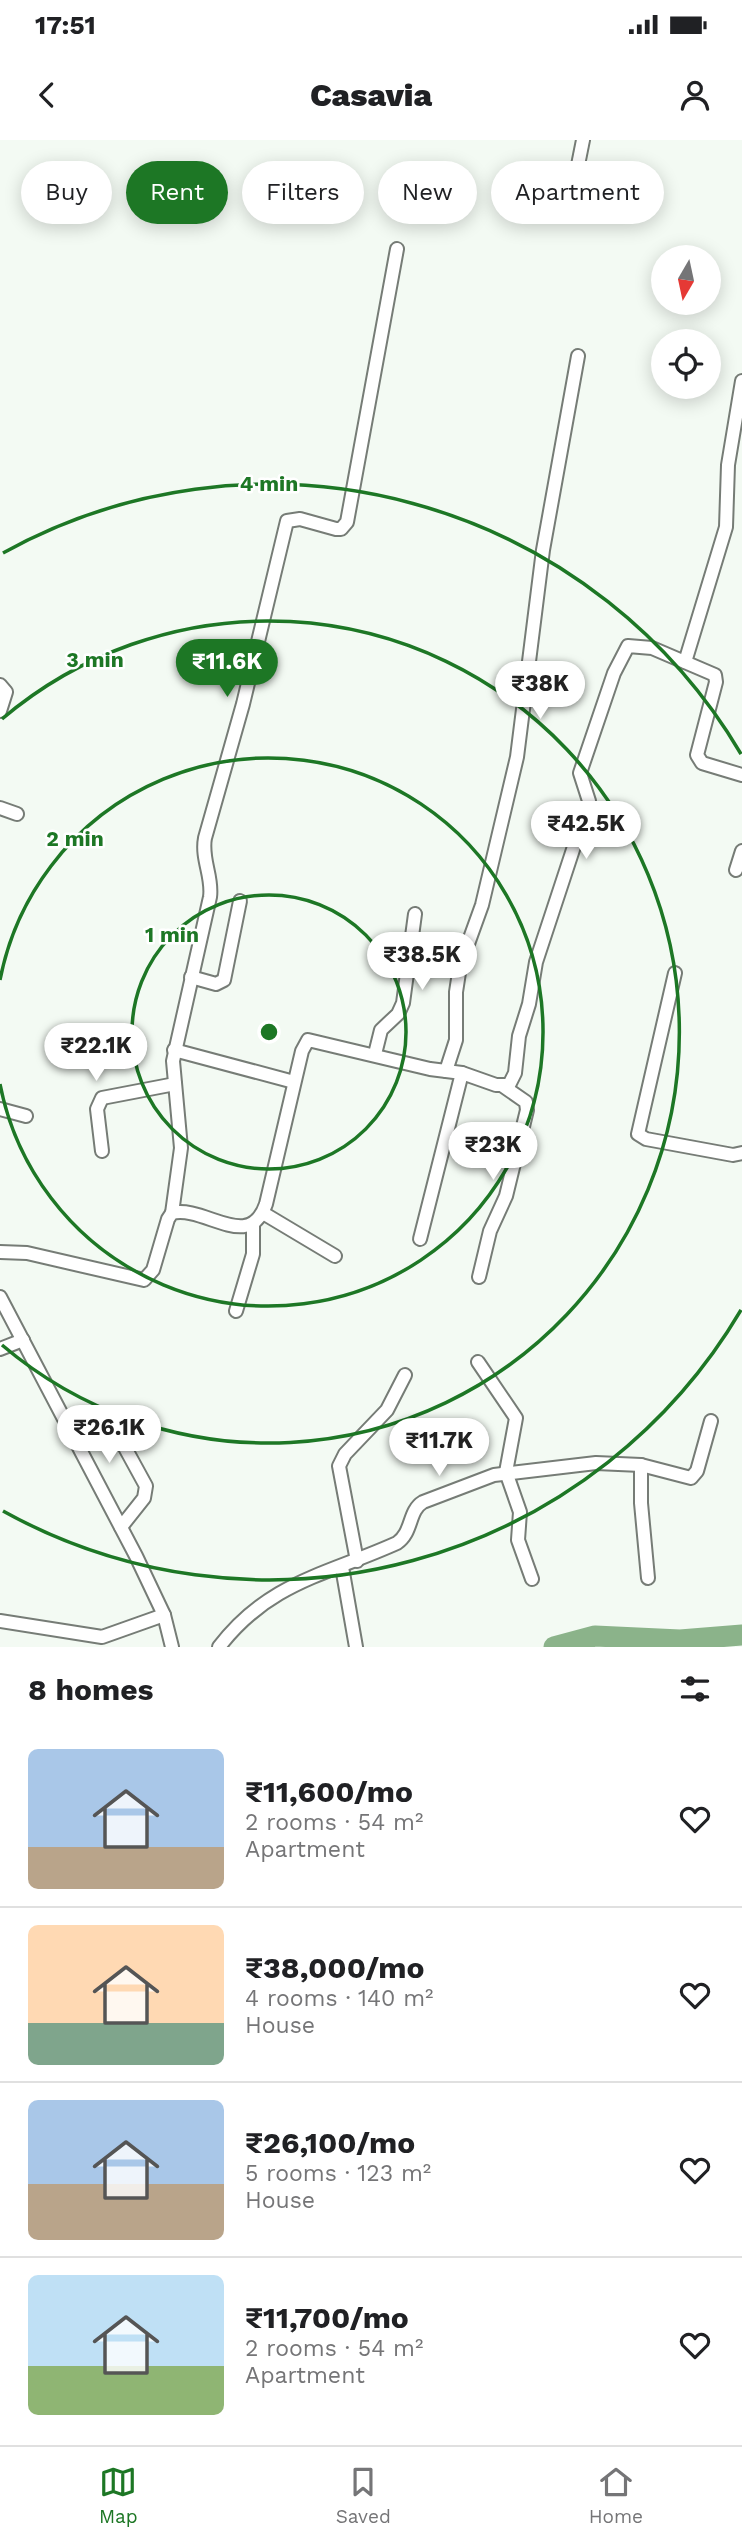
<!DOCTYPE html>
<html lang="en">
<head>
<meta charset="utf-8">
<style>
	:root { --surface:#fff; --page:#f6f6f6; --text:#202124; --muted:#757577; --line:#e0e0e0; --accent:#1d7725 }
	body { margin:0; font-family:"Work Sans",sans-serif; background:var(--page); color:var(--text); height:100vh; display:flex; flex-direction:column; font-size:26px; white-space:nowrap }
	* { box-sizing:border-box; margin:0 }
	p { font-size:23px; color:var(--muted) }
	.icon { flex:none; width:38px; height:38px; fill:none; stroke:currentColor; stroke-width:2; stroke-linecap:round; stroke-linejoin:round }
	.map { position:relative; height:1507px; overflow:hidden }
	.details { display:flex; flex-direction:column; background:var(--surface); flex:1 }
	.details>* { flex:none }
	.hud { position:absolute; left:21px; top:21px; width:700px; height:63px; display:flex; gap:14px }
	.needle { width:46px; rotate:189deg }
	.controls { position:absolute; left:651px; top:105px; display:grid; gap:14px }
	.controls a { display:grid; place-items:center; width:70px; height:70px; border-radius:50%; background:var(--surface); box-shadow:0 4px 18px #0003; font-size:35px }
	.price { position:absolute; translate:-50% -60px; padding:0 16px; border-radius:24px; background:#fff; color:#222; font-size:23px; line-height:46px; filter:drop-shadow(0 2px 4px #0008) }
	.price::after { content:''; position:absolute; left:50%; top:42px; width:21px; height:16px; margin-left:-10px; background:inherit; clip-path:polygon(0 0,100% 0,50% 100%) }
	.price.current { background:var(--accent); color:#fff }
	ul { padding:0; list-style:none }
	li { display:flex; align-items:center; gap:21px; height:175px; padding:0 28px }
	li+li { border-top:2px solid var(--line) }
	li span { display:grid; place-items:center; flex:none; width:196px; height:140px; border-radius:10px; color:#555 }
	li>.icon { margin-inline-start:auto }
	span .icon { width:84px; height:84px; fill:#fffc; stroke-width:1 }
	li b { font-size:30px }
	h2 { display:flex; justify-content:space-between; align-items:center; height:84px; padding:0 28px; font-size:30px }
	.pill { padding:0 24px; border-radius:32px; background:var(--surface); box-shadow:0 4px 18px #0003; font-size:24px; line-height:63px }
	.pill.current { background:var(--accent); color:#fff }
	.status { display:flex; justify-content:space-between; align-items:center; height:49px; padding:0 35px; background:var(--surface); direction:ltr }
	.status svg { height:19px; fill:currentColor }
	header { display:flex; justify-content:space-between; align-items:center; height:91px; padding:0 28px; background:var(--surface); font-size:32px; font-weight:800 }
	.tabs { display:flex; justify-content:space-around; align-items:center; height:98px; border-top:2px solid var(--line); background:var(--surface); font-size:19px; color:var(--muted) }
	.tabs a { display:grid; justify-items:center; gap:4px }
	.tabs .current { color:var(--accent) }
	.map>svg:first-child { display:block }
</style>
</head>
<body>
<div class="status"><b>17:51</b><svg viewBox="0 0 49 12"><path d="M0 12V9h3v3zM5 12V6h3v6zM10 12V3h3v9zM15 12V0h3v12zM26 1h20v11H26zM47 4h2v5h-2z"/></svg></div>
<header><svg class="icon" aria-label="back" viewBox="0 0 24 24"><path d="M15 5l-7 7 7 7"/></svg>Casavia<svg class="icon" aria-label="person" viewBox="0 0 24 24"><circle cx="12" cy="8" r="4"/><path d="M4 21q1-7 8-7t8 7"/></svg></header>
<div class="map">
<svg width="742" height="1507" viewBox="0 0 742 1507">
	<rect width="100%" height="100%" fill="#f3faf3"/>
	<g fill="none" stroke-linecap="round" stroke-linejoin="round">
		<path stroke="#8bb38a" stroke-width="21" d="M554 1507 595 1496 680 1500 742 1495"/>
		<g stroke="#767c76" stroke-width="16">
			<g id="minor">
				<path d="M577 30 583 0"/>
				<path d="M685 522 726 387 728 325 742 241"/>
				<path d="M0 545 6 552 0 571"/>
				<path d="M0 668 17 674"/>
				<path d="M736 730 742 711"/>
				<path d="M675 833 638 994 646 999 733 1015 742 1013"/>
				<path d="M191 837 216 844 224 840 240 761"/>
				<path d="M174 910 294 942"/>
				<path d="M375 914 381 890 398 874 403 863 415 774"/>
				<path d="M446 931 456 900V852L460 826 482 765 517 617 543 410 578 216"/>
				<path d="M0 969 26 976"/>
				<path d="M102 1011 97 969 102 958 175 944"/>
				<path d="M172 1073 181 1008 173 921 210 757C213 737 201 719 205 698L243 564 287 381 300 379 336 389H341L347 382 397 109"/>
				<path d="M263 1073 335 1116"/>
				<path d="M420 1099 462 933"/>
				<path d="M0 1112 27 1113 144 1140 153 1130 168 1079 172 1073C205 1065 249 1113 266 1064L302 911 308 900 430 929 462 933 496 945H509L515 933 519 896 529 864 536 822 589 661 580 633 614 533 628 506 652 508 715 535 716 542 697 615 702 623 742 635"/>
				<path d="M479 1137 490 1091 506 1056 527 970 526 962 503 946"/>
				<path d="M0 1157 136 1416 164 1475 172 1507"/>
				<path d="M236 1171 253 1114V1084"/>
				<path d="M0 1209 23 1200"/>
				<path d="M478 1222 516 1278 506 1332 520 1372 518 1400 532 1439"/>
				<path d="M111 1282 146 1346 144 1358 121 1387"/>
				<path d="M641 1325V1363L648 1438"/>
				<path d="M357 1421 339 1326 345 1314 387 1270 405 1235"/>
				<path d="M342 1427 356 1507"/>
				<path d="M0 1481 102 1497 164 1475"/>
				<path d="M219 1507C269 1442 326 1435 397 1403 413 1392 408 1371 423 1362L494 1335 596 1323 641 1325 691 1338 697 1331 711 1281"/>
			</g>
		</g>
		<use href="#minor" stroke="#fff" stroke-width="12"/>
	</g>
	<g fill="none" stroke="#1d7725" stroke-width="3.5">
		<circle cx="269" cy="892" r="137"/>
		<path d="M0 840A274 274 0 1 1 0 944"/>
		<path d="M2 579A411 411 0 1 1 2 1205"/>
		<path d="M741 1170A548 548 0 0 1 3 1371M3 413A548 548 0 0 1 741 614"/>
	</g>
	<circle cx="269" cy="892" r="10" fill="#1d7725" stroke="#fff" stroke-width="3.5"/>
	<g font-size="21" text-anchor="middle" font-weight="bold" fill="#1d7725" stroke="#fff" stroke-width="5" stroke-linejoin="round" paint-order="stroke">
		<text x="269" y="351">4 min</text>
		<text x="95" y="527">3 min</text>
		<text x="75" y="706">2 min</text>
		<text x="172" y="802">1 min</text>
	</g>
</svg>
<div class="controls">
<a><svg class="needle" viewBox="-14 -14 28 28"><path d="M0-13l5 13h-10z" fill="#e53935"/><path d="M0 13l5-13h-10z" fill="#757577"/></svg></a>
<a><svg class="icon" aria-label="locate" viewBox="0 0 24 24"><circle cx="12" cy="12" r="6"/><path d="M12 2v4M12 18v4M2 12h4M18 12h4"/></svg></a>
</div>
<b class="price current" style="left:227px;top:559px">₹11.6K</b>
<b class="price" style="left:540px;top:581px">₹38K</b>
<b class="price" style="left:586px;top:721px">₹42.5K</b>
<b class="price" style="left:422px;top:852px">₹38.5K</b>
<b class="price" style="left:96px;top:943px">₹22.1K</b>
<b class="price" style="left:493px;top:1042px">₹23K</b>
<b class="price" style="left:109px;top:1325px">₹26.1K</b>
<b class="price" style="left:439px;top:1338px">₹11.7K</b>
<div class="hud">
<a class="pill">Buy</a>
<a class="pill current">Rent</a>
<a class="pill">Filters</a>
<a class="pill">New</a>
<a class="pill">Apartment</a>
</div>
</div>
<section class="details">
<h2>8 homes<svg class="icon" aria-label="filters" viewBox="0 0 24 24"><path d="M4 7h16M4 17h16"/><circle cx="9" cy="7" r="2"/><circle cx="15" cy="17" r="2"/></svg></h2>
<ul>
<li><span style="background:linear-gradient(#a9c7e8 70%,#b9a48a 0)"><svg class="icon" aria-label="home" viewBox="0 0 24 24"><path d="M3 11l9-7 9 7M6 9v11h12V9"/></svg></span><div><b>₹11,600/mo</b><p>2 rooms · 54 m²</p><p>Apartment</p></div><svg class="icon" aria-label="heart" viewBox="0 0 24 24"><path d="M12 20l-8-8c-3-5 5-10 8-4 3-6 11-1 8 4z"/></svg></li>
<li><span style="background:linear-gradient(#ffd9b3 70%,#7fa58c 0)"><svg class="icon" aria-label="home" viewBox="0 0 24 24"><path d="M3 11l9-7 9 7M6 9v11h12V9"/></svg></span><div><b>₹38,000/mo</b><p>4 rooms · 140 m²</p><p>House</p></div><svg class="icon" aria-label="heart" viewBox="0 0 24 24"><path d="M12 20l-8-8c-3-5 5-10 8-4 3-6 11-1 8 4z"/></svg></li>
<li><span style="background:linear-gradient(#a9c7e8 60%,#b9a48a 0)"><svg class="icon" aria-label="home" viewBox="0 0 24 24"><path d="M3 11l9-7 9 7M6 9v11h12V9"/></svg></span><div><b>₹26,100/mo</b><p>5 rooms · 123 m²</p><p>House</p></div><svg class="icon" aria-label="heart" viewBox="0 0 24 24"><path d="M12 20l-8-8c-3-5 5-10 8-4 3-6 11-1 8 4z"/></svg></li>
<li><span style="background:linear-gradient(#bfe0f5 65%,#8fb573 0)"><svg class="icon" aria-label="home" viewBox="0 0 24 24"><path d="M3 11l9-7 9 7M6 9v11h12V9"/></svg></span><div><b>₹11,700/mo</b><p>2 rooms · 54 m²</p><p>Apartment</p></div><svg class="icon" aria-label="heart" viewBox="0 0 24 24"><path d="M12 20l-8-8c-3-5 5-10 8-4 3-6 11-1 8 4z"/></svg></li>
</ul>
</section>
<nav class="tabs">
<a class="current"><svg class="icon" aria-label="map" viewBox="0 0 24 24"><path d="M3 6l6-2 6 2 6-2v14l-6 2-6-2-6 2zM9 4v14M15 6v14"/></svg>Map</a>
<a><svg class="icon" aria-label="saved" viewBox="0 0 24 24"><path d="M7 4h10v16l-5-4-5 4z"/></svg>Saved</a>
<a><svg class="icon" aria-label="home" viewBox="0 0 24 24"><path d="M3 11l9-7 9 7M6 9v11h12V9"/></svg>Home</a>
</nav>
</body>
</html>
